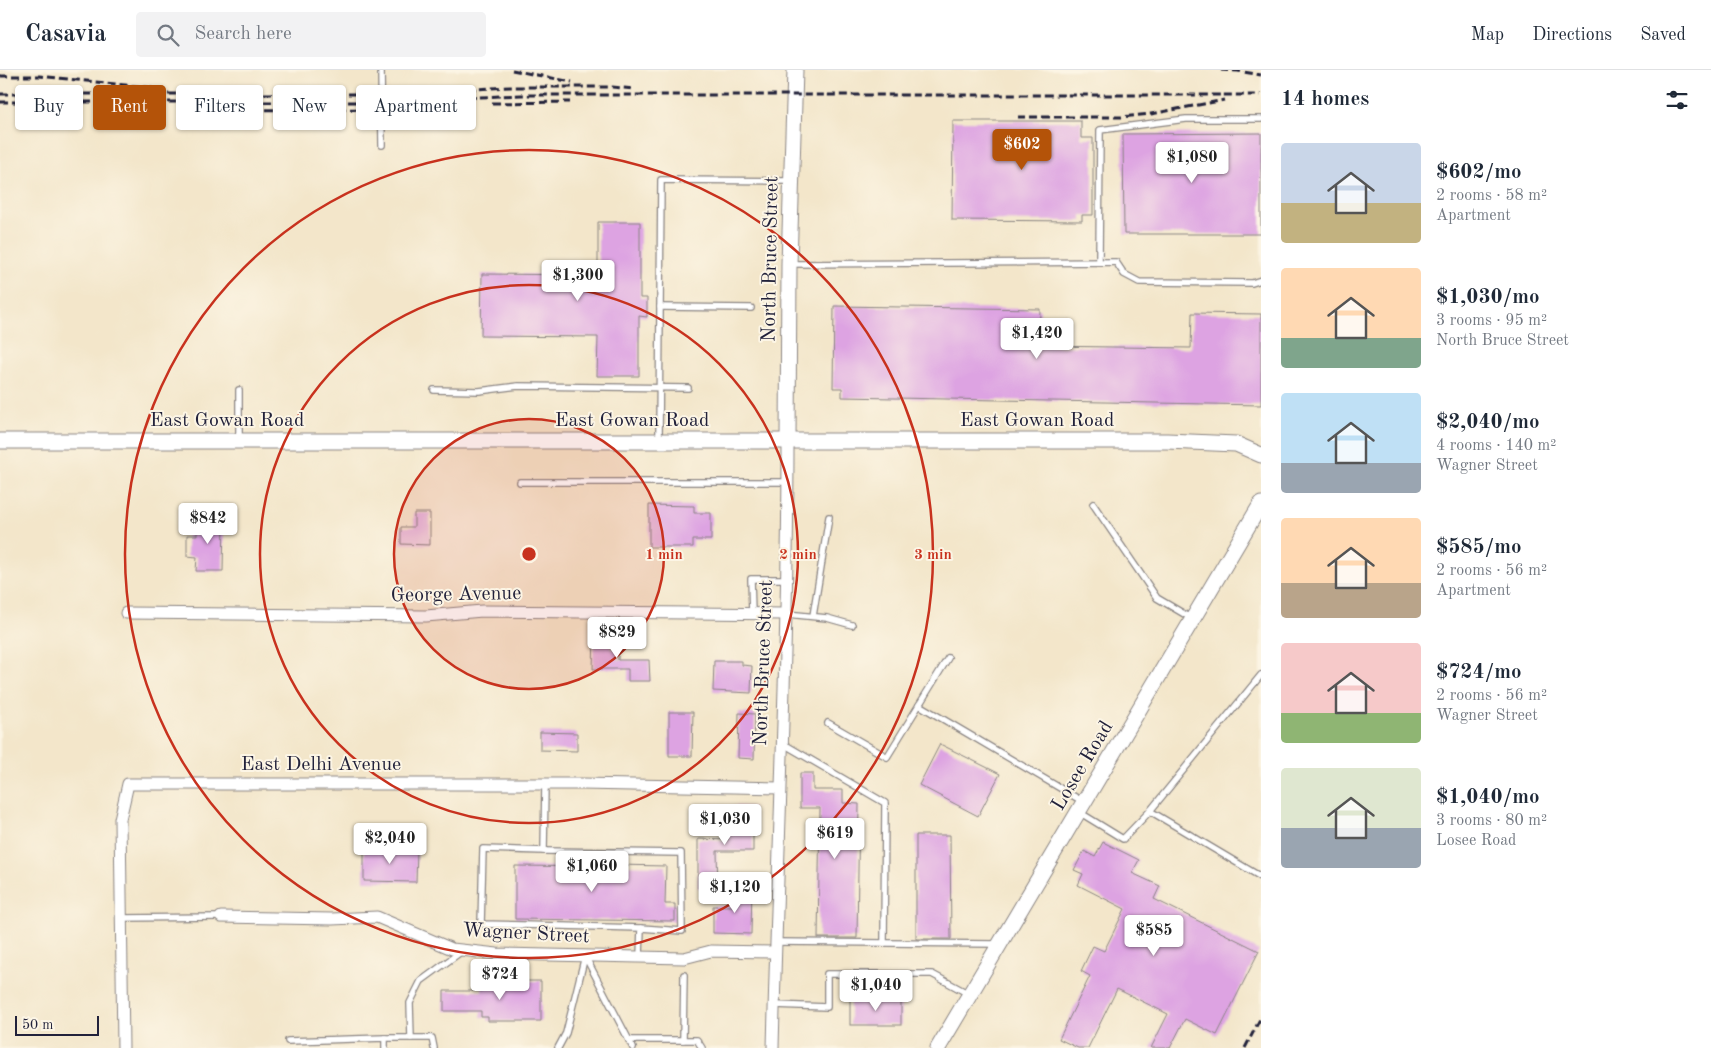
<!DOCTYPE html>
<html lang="en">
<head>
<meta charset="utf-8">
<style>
	:root { --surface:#fff; --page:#f2f2f3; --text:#1f2937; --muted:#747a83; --line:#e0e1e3; --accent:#b45309 }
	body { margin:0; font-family:"Old Standard TT",serif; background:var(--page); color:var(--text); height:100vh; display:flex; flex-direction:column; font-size:19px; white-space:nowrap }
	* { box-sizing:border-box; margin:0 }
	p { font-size:16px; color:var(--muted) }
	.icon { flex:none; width:28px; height:28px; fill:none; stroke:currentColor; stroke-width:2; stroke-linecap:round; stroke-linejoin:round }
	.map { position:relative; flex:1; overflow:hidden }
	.side { display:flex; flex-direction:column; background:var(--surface); width:450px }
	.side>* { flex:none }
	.banner { position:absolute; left:15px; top:15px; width:475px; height:45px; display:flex; gap:10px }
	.scale { position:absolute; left:15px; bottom:12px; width:84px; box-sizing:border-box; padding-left:5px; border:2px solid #22223b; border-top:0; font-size:14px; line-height:18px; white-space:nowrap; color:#22223b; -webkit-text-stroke:4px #fcf5e5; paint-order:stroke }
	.price { position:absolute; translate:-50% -42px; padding:0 11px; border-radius:5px; background:#fff; color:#222; font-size:16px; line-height:32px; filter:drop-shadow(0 1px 2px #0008) }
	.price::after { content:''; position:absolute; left:50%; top:30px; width:15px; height:11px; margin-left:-8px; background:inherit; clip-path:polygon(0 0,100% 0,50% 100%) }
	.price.current { background:var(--accent); color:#fff }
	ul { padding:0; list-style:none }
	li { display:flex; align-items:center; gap:15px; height:125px; padding:0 20px }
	li span { display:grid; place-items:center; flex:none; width:140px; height:100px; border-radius:5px; color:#555 }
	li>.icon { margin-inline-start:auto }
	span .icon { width:60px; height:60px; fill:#fffc; stroke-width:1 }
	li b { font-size:21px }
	h2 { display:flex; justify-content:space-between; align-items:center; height:60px; padding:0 20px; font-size:21px }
	.tag { padding:0 18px; border-radius:5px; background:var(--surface); box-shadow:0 1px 4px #0004; font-size:18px; line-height:45px }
	.tag.current { background:var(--accent); color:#fff }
	header { display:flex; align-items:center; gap:30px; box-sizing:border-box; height:70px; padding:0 25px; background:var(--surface); border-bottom:1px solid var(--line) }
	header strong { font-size:24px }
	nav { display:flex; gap:28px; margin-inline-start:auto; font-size:18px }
	.search { width:350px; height:45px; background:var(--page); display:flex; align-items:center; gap:12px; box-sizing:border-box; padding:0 18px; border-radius:5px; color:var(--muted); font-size:19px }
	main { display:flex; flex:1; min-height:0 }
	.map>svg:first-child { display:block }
</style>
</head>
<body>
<header>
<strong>Casavia</strong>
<div class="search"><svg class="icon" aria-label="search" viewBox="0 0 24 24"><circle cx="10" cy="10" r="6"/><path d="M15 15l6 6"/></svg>Search here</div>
<nav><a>Map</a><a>Directions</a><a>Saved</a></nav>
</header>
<main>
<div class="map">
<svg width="1261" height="978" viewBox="0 0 1261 978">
	<rect width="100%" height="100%" fill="#fcf5e5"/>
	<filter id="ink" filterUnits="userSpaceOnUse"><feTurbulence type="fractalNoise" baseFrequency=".02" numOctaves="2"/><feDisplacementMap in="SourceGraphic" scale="10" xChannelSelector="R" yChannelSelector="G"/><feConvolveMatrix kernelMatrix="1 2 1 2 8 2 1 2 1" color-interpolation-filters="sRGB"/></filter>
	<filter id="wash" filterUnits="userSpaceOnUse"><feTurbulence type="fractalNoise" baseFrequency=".0096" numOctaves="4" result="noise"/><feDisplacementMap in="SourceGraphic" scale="20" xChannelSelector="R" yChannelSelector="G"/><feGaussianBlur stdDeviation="1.12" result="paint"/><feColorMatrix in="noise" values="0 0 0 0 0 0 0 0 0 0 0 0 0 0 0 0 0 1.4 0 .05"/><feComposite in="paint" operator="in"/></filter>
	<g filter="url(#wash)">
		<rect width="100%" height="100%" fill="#f3e6ca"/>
		<g id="blocks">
			<g fill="#dda3e2">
				<path d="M953 51H1081V68H1093V145H1082V151L952 150Z"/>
				<path d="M1261 63V164H1124L1123 64Z"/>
				<path d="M598 152H640V228H647V247L639 246V306H597L598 267 481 266 482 204 598 205Z"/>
				<path d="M834 236 1040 239 1039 276 1191 278 1192 243 1261 244V335L842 327V318H833Z"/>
				<path d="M649 435 694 436V443H711V470H693V477H649Z"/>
				<path d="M414 443H430V475L401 474V457H414Z"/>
				<path d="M197 448 224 449 223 501H196L197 487 187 486V465H197Z"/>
				<path d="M594 562H611V579H618V590H649L650 611H628V599H593Z"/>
				<path d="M714 591H742V595L752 596 751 623 713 621Z"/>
				<path d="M669 642H693L692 686H669Z"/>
				<path d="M739 643 755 644 754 689 738 688Z"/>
				<path d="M540 662 577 663V681L540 680Z"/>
				<path d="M940 674 1000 704 978 746 919 715Z"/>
				<path d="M800 703H813V720H843V733L859 734 857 868H818L820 738H800Z"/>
				<path d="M728 736 753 737V781H717L718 823H704V818H698V769L728 770Z"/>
				<path d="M916 765H950L951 869H916Z"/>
				<path d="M1103 772 1139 790 1132 803 1160 816 1154 829 1259 881 1217 965 1185 949 1170 978H1151L1168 944 1117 919 1088 978H1078L1059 969 1090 906 1081 901 1093 876 1104 881 1125 839 1078 815 1083 804 1074 800 1084 781 1095 787Z"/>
				<path d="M364 779 417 780 416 812 364 811Z"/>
				<path d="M616 795 666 796 665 834H675V851L515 849V796L616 797Z"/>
				<path d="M741 813 752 814 751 864 713 863V836H734L735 819H741Z"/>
				<path d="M482 911H541V951H488V947H481V941H444V921H482Z"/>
				<rect x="850" y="929" width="51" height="26"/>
			</g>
		</g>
	</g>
	<g filter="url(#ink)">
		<use href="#blocks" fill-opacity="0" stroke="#8a8482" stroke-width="1"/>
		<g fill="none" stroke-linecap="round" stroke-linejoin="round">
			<g stroke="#8a8482" stroke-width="8">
				<g id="lane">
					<path d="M381 0 382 75"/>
					<path d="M1099 192 1100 60 1186 49H1261"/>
					<path d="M790 194 1116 192 1124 204 1139 212 1252 213 1261 210"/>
					<path d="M660 237 751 238"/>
					<path d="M239 320V371"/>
					<path d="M434 320 479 321 518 316 688 318"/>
					<path d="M659 369 661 110 790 111"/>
					<path d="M520 412H788"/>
					<path d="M1093 434 1157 528 1191 548"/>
					<path d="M752 543 751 509H788"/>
					<path d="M787 544 827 548 852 555"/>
					<path d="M813 546 829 447"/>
					<path d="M919 635 1082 731"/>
					<path d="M828 653 887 687 948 588"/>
					<path d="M782 673 885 733 884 873"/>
					<path d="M545 714 544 781 483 779 481 854 641 858 640 887"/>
					<path d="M1150 741 1261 807"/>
					<path d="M1079 742 1123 769 1150 741 1261 605"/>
					<path d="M544 781 681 783 682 861 641 858"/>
					<path d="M121 848 221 847"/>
					<path d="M775 872 998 874"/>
					<path d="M585 886 633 978"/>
					<path d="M774 935 827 937V904H932L969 924"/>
					<path d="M385 968H432L434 978"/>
					<path d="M411 968 410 933 421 911 462 881"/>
					<path d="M629 970H697L702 978"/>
					<path d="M683 970 684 905"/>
					<path d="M288 971 385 968V978"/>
					<path d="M558 978 566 963 585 886"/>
				</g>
			</g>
			<g stroke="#8a8482" stroke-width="13">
				<g id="street">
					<path d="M126 543 426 546 482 541 787 544"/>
					<path d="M221 847 332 849 377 847 452 879 497 884 684 888 711 881 775 882"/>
					<path d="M123 978 120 749 128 714H582L780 718"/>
					<path d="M773 978C778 775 788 573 788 370"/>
				</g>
			</g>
			<g stroke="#8a8482" stroke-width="17">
				<g id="secondary">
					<path d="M788 370 789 194 795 0"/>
					<path d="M0 371H1167L1236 374 1261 385"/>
					<path d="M938 978 1261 434"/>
				</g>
			</g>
			<use href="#lane" stroke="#fff" stroke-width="5.5"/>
			<use href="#street" stroke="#fff" stroke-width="11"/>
			<use href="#secondary" stroke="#fff" stroke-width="15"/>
			<g stroke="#22223b" stroke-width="3" stroke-dasharray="8 4" stroke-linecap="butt">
				<path d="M512 0 572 12"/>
				<path d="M1221 0 1238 1 1261 5"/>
				<path d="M0 6H39L153 18"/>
				<path d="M0 24H381L510 17H612L635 19"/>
				<path d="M0 32H379L521 25H1261"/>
				<path d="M492 33 570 32"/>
				<path d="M218 40 384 39 447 36"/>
				<path d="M1018 47H1121L1151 44 1224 30"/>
				<path d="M1245 978 1261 947"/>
			</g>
		</g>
	</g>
	<circle cx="529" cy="484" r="135" fill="#c8321e" fill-opacity=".12"/>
	<g fill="none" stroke="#c8321e" stroke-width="2.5">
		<circle cx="529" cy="484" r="135"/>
		<circle cx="529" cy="484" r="269"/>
		<circle cx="529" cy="484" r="404"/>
	</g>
	<g text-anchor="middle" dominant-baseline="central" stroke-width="4" stroke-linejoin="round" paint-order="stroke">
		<g font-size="20" fill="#22223b" stroke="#fcf5e5">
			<text transform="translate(771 189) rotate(-89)">North Bruce Street</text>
			<text x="227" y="351">East Gowan Road</text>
			<text x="632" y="351">East Gowan Road</text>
			<text x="1037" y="351">East Gowan Road</text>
			<text transform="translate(456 525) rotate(-1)">George Avenue</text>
			<text transform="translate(764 593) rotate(-88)">North Bruce Street</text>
			<text x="321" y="695">East Delhi Avenue</text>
			<text transform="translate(1083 696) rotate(-59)">Losee Road</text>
			<text transform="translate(526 864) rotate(3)">Wagner Street</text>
		</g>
	</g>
	<circle cx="529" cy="484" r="8" fill="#c8321e" stroke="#fcf5e5" stroke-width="2.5"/>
	<g font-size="15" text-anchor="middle" font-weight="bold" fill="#c8321e" stroke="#fcf5e5" stroke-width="4" stroke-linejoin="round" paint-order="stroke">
		<text x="664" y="489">1 min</text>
		<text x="798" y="489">2 min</text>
		<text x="933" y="489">3 min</text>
	</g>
</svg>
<div class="scale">50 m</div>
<b class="price current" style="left:1022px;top:101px">$602</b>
<b class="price" style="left:1192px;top:114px">$1,080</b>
<b class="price" style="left:578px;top:232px">$1,300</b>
<b class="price" style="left:1037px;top:290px">$1,420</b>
<b class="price" style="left:208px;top:475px">$842</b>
<b class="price" style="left:617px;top:589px">$829</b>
<b class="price" style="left:725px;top:776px">$1,030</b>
<b class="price" style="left:835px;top:790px">$619</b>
<b class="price" style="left:390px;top:795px">$2,040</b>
<b class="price" style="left:592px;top:823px">$1,060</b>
<b class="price" style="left:735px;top:844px">$1,120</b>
<b class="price" style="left:1154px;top:887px">$585</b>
<b class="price" style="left:500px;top:931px">$724</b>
<b class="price" style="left:876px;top:942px">$1,040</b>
<div class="banner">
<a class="tag">Buy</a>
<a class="tag current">Rent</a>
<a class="tag">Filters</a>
<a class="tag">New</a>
<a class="tag">Apartment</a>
</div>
</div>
<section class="side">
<h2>14 homes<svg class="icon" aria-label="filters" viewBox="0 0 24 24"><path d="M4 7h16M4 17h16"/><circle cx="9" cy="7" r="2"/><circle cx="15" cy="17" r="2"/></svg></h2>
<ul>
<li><span style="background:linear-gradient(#c9d6e8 60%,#c2b280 0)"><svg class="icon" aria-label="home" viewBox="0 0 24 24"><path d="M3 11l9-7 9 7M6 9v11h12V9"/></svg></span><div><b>$602/mo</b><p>2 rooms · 58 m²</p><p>Apartment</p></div></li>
<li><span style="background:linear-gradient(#ffd9b3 70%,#7fa58c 0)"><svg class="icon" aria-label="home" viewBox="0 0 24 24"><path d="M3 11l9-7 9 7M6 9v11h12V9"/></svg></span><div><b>$1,030/mo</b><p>3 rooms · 95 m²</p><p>North Bruce Street</p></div></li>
<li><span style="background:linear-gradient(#bfe0f5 70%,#9aa5b1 0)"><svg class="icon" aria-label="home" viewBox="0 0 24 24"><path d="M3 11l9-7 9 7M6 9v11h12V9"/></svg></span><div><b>$2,040/mo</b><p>4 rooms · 140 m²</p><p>Wagner Street</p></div></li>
<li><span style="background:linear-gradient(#ffd9b3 65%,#b9a48a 0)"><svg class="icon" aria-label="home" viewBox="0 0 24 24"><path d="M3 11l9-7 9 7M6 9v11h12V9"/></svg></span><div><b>$585/mo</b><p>2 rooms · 56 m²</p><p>Apartment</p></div></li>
<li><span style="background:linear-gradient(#f6c9c9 70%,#8fb573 0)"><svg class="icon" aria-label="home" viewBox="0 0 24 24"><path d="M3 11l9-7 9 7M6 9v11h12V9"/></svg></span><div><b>$724/mo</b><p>2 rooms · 56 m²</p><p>Wagner Street</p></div></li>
<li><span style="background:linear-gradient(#dfe7d0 60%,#9aa5b1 0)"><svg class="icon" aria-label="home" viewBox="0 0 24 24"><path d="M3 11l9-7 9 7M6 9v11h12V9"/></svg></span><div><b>$1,040/mo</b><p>3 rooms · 80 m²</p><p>Losee Road</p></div></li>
</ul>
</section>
</main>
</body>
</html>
